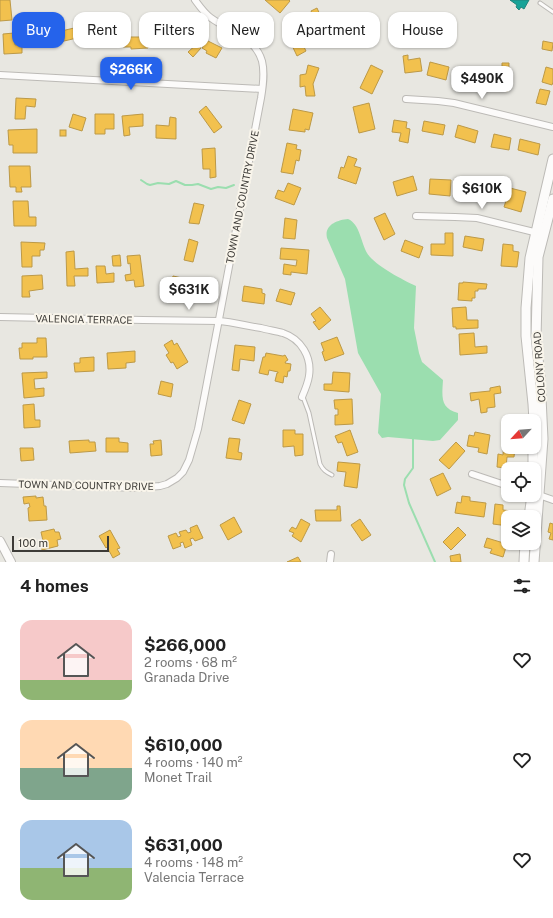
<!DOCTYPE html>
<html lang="en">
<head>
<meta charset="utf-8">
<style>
	:root { --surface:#fff; --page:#f2f2f2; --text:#222; --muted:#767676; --accent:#2563eb }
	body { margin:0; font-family:"Public Sans",sans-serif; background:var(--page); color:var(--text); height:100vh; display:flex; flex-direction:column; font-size:15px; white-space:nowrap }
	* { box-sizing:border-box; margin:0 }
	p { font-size:13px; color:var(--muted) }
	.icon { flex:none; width:22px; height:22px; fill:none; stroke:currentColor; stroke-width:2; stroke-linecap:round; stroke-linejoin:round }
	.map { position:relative; height:562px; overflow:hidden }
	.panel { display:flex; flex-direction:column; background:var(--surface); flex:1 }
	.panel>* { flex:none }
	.banner { position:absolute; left:12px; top:12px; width:529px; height:36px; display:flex; gap:8px }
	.needle { width:26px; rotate:244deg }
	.controls { position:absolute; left:501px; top:414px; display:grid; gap:8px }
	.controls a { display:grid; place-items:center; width:40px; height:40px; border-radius:8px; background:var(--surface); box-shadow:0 1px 3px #0004; font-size:20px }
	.scale { position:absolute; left:12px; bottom:10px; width:97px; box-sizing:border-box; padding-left:4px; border:2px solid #3d3b37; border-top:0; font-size:11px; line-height:14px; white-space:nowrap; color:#3d3b37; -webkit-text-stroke:3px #f9f5eb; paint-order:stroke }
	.price { position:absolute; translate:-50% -34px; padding:0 9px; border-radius:8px; background:#fff; color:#222; font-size:13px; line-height:26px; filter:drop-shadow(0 1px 2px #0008) }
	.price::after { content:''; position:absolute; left:50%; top:24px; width:12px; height:9px; margin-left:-6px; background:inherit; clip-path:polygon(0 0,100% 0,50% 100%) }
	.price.on { background:var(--accent); color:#fff }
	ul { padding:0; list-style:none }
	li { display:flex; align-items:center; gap:12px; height:100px; padding:0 20px }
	li span { display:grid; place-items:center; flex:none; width:112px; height:80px; border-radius:12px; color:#555 }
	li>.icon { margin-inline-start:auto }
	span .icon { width:48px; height:48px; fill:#fffc; stroke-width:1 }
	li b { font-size:17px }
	h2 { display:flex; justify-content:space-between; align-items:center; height:48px; padding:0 20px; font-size:17px }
	.tag { padding:0 14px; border-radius:12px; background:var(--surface); box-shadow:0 1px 3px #0004; font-size:14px; line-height:36px }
	.tag.on { background:var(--accent); color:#fff }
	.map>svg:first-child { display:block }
</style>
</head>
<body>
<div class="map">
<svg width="553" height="562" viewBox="0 0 553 562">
	<rect width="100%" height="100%" fill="#e8e7e1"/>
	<path fill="#9bdeaf" d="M348 219C360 224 361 243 367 253 374 265 403 280 416 286L414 328 419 353 422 362 443 380C442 397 440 408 458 413V420L440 440 433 441 388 437 382 438 378 433 381 394 358 353 345 279 327 238C324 225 337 220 348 219Z"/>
	<g fill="#f2c14e" stroke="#bc9947">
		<path d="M0 0H10L12 20 0 21Z"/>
		<path d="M265 0H289L290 1 280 13Z"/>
		<path d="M317 8 321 17 315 20 311 11Z"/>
		<path d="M172 13 177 20 173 24 185 41 177 47 159 21Z"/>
		<path d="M310 17 313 23 306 26 303 20Z"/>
		<path d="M74 28 77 38 51 44 49 34Z"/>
		<path d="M107 30 110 42 87 47 84 35Z"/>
		<path d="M300 31 304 40 301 41 306 51 297 56 288 37Z"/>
		<path d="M14 33 15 45 22 44V53L4 54 3 34Z"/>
		<path d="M123 37H142V40H148V48L131 49V47H123Z"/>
		<path d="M206 40 222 48 216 58 206 53 207 51 202 48Z"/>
		<path d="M543 41 553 43 552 51 542 49Z"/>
		<path d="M197 44 201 48 193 57 188 52Z"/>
		<path d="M408 55V60L420 58 422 71 405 73 403 56Z"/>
		<path d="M430 62 449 67 446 80 427 75Z"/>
		<path d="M502 63H509L508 91H492L493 75 502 76Z"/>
		<path d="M308 65 319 68 313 84 315 96H306L305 86 300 87V75L306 74Z"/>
		<path d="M371 65 383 71 372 94 360 88Z"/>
		<path d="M546 67 553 69V82L552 85 542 82Z"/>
		<path d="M461 70 479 75 476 87 458 82Z"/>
		<path d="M540 89 550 91 546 105 536 103Z"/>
		<path d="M16 98 36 99 35 107 26 106 25 119H15Z"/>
		<path d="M369 103 375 129 359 133 353 107Z"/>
		<path d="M206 106 222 127 214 133 199 112Z"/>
		<path d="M293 109 313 113 309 130 305 129V132L289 130Z"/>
		<path d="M73 114 86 118 82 131 69 127Z"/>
		<path d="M95 114H114V129H105V134H95Z"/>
		<path d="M143 114V126L129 127 130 135 124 136 122 116Z"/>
		<path d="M170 117 176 118V139L156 138V125L169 126Z"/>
		<path d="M394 120 407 122 406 128 410 129 408 143 399 141 401 133 392 132Z"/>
		<path d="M424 121 445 125 443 135 422 131Z"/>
		<path d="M458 125 478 131 475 143 455 137Z"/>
		<path d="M37 129V153H13V145H9L8 130Z"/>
		<rect x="60" y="130" width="6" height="6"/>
		<path d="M494 134 511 138 509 150 491 147Z"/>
		<path d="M520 139 540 144 538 155 518 150Z"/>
		<path d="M287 143 297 145 296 149 301 150 299 161 296 160 293 174 281 172Z"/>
		<path d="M215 148 216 177 210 178V169H203L202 149Z"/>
		<path d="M348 156 357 159 354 166 361 168 356 184 338 178 341 167 344 168Z"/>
		<path d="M9 166H30L31 187H21L22 192H16V187H10Z"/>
		<path d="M413 176 417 190 397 196 393 182Z"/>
		<path d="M430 179 451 180 450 196 429 194Z"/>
		<path d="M288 183 301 188 294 205 275 198 278 190 284 192Z"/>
		<path d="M468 184 489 187 488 199 467 197Z"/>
		<path d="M510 188 526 192 521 212 504 207Z"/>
		<path d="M13 201H28L29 217H36V226H14Z"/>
		<path d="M194 203 204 205 199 224 189 223Z"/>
		<path d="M385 213 395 234 384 240 374 218Z"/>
		<path d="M285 218 297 220 295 239 283 238Z"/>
		<path d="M445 233H453V256L431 255V244H445Z"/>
		<path d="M465 236 484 239 482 251 463 247Z"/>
		<path d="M189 239 198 242 193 262 184 260Z"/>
		<path d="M405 240 423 247 419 258 401 251Z"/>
		<path d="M21 242 45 243 44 250H40V256H32V267H22Z"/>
		<path d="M503 244 513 245V251L519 252 517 267 501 266Z"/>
		<path d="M281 248 309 250 307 274 291 272V275L283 274 284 264 296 266 297 260 280 259Z"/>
		<path d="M74 251 75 269 88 268V276H74L75 286H67L66 252Z"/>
		<path d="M120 255 121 266H113L112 256Z"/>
		<path d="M140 255 144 286 135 287 134 280 126 281 125 275 131 274 130 263 128 264 127 256Z"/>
		<path d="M96 266H105L106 274 114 273V282L97 283Z"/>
		<path d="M42 275 43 289 29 291 30 297H22V276Z"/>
		<path d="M173 276 191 280 187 298 176 296 178 286 171 284Z"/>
		<path d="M463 282 487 284 486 289H478V291H475V298H472V301L458 300 459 283H463Z"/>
		<path d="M244 286 262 289V293L265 294 264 304 242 301Z"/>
		<path d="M280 289 295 293 291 305 276 301Z"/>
		<path d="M320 307 331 320 319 330 313 322 316 321 311 314Z"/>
		<path d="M466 307 467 320H478V328L456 329V327H453L452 308Z"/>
		<path d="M474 333 475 347 487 346V353L460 355 459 334Z"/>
		<path d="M337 337 344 354 325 361 322 352 324 351 321 343Z"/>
		<path d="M37 338H46L47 357H33V359H20L19 348H22V343H37Z"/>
		<path d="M172 340 174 345 177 343 188 362 177 369 173 362 171 363 166 355 169 353 164 345Z"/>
		<path d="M235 345 255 347 254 361 240 359 239 371 232 370Z"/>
		<path d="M135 351V362L126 363V368L108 369 107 353Z"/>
		<path d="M266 353 283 356 285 355 288 360 286 361 285 363 291 364 290 371H288L287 377 284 376 283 383 275 381 277 373H278V372L269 370 268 375 259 373 263 357H265Z"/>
		<path d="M94 357V371L75 372 74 363H80V358Z"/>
		<path d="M47 372V378L34 379 35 389 44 388V396L24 398 22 373Z"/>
		<path d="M333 372 350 373 349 392 324 390V384H332Z"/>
		<path d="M161 381 173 384 171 397 158 394Z"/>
		<path d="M500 386 501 393 494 394 495 407 487 408V412L481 413 479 399 471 401 470 393 490 391V388Z"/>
		<path d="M352 399 353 424 335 425V415H338V409H335L334 400Z"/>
		<path d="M239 400 251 404 244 424 232 420Z"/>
		<path d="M34 404 35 420H40V427L24 428 23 405Z"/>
		<path d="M283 430H295V434H303V455L295 456 294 446 283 447Z"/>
		<path d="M350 430 358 452 347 456 342 442 338 443 335 436Z"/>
		<path d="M475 432 490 435 487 454 478 452 479 448 467 446 469 435 474 436Z"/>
		<path d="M106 438H119V442L128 443V452H106Z"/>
		<path d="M229 438 240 439 238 452 242 453 241 460 226 458Z"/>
		<path d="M89 440V442H95L96 451 70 453 69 441Z"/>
		<path d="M161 440 162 455 151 456 150 444H154L153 441Z"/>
		<path d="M504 440H508V447H515L514 457H507L506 468 497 467 498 454 503 455Z"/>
		<path d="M456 442 465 451 449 469 439 460Z"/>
		<path d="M20 448H33L34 460 21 461Z"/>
		<path d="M338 462 360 464 357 488 344 486 346 472 337 471Z"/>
		<path d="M443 473 451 489 437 496 430 479Z"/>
		<path d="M36 496V498L43 497 44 506H46L47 520 29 521 28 508 30 507 29 503 24 504 23 497Z"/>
		<path d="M462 496 470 497V501L486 503 484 517 455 513 457 502 461 503Z"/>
		<path d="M495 504 503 505V510L512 511V517H508V526L493 524Z"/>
		<path d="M337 506H340L341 521H316L315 510H337Z"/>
		<path d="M234 517 242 532 228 540 220 525Z"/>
		<path d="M301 519 310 524 301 542 292 536 294 533 289 531 292 527 296 529Z"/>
		<path d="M360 519 371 535 362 541 351 525Z"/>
		<path d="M550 523 553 524V540L549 539 551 533 548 532Z"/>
		<path d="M197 525 203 538 195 541 193 538 190 539 192 545 185 548 183 542 180 543 181 546 173 549 168 536 176 533 178 537 181 536 179 532 186 530 188 533 191 532 190 528Z"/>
		<path d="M458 527 466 535 451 550 443 542Z"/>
		<path d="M54 529 55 532H59L61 539 57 540 58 546 42 550 41 542 43 541 41 532Z"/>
		<path d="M110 530 120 548 117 549 120 554 113 558 107 547 106 548 99 536Z"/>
		<path d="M487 538 507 544 503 557 490 553 492 549 484 547Z"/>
		<path d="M460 554 461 562H451L450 556Z"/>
		<path d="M298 557 301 562H287Z"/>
	</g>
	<path fill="#17a398" stroke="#22847b" d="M510 0H529L524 9 521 7 519 10 516 7 517 5Z"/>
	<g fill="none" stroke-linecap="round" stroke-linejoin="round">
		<g stroke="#9bdeaf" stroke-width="2">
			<path d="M141 180 147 184 150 185 158 183 169 184 176 181 185 185H192L198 184 211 189 218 187 226 188 234 185"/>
			<path d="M413 438V468L405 479 404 485 409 503 435 562"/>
		</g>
		<g stroke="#bcbab6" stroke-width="5">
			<g id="service">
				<path d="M540 3 553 12"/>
				<path d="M303 397 309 413 320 464C323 470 326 472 332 475"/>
			</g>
		</g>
		<g stroke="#bcbab6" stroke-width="8">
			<g id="minor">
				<path d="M0 75 262 89"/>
				<path d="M406 99 438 101 454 103 553 127"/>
				<path d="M416 216 455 217 477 218 538 233"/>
				<path d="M0 317 143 320 219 321C233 322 247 326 261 328 268 330 276 331 283 333 301 339 312 357 309 376 308 383 305 390 302 397"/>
				<path d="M472 474 508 486"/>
				<path d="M0 483 137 488 160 486 167 484 177 478 183 472 189 460 198 429 205 393 261 98C263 86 265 73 262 61 255 37 229 31 211 18 205 14 200 7 195 0"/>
				<path d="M536 494 553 500"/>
				<path d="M330 562 331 554"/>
			</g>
		</g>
		<g stroke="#bcbab6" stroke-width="10">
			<path id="tertiary" d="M0 541 11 562"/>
		</g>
		<g stroke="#bcbab6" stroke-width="11">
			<g id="secondary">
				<path d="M534 421 533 404 526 336V308L530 258 553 159"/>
				<path d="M533 469V447"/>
				<path d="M529 517 532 495"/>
				<path d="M524 562 525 543"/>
				<path d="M534 562 543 439 540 377 536 339 538 257 553 199"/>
			</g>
		</g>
		<use href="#service" stroke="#fcfbfa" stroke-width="3"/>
		<use href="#minor" stroke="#fcfbfa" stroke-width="6"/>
		<use href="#tertiary" stroke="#fcfbfa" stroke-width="8"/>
		<use href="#secondary" stroke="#fcfbfa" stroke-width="9"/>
	</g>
	<g text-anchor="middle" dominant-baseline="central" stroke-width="4" stroke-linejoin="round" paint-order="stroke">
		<g font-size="10" fill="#3d3b37" stroke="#f9f5eb">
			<text transform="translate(242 197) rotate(-79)">TOWN AND COUNTRY DRIVE</text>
			<text transform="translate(84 319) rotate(1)">VALENCIA TERRACE</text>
			<text transform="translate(539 367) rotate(-94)">COLONY ROAD</text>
			<text transform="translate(86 485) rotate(1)">TOWN AND COUNTRY DRIVE</text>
		</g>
	</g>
</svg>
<div class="controls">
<a><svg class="needle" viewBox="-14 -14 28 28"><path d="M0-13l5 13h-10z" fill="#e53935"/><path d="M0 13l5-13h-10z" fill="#767676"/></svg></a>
<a><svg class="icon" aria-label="locate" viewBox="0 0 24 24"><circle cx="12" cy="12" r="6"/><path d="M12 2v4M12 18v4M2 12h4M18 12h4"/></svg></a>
<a><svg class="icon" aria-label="layers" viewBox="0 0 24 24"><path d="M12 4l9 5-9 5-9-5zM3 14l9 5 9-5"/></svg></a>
</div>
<div class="scale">100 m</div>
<b class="price on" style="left:131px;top:91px">$266K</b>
<b class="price" style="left:482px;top:100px">$490K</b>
<b class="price" style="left:482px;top:210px">$610K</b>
<b class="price" style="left:189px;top:311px">$631K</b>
<div class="banner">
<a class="tag on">Buy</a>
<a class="tag">Rent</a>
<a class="tag">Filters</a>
<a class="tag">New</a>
<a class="tag">Apartment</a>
<a class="tag">House</a>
</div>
</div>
<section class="panel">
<h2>4 homes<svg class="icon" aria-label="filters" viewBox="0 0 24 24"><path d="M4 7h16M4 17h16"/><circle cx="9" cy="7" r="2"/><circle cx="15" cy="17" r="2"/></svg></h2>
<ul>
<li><span style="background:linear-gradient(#f6c9c9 75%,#8fb573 0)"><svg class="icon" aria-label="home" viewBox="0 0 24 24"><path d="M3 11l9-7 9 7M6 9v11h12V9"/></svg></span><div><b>$266,000</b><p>2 rooms · 68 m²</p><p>Granada Drive</p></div><svg class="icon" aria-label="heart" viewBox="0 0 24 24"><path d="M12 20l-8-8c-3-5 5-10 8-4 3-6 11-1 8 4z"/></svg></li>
<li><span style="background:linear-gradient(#ffd9b3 60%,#7fa58c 0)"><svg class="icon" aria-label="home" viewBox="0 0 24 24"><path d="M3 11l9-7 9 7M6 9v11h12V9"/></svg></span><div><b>$610,000</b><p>4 rooms · 140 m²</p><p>Monet Trail</p></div><svg class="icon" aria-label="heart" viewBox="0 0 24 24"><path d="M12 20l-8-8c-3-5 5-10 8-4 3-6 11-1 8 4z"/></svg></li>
<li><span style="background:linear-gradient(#a9c7e8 60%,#8fb573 0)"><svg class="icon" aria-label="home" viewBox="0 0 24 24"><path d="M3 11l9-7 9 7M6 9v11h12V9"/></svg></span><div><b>$631,000</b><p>4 rooms · 148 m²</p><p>Valencia Terrace</p></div><svg class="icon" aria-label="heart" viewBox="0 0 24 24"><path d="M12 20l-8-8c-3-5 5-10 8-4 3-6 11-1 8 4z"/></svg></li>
</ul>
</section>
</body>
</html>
